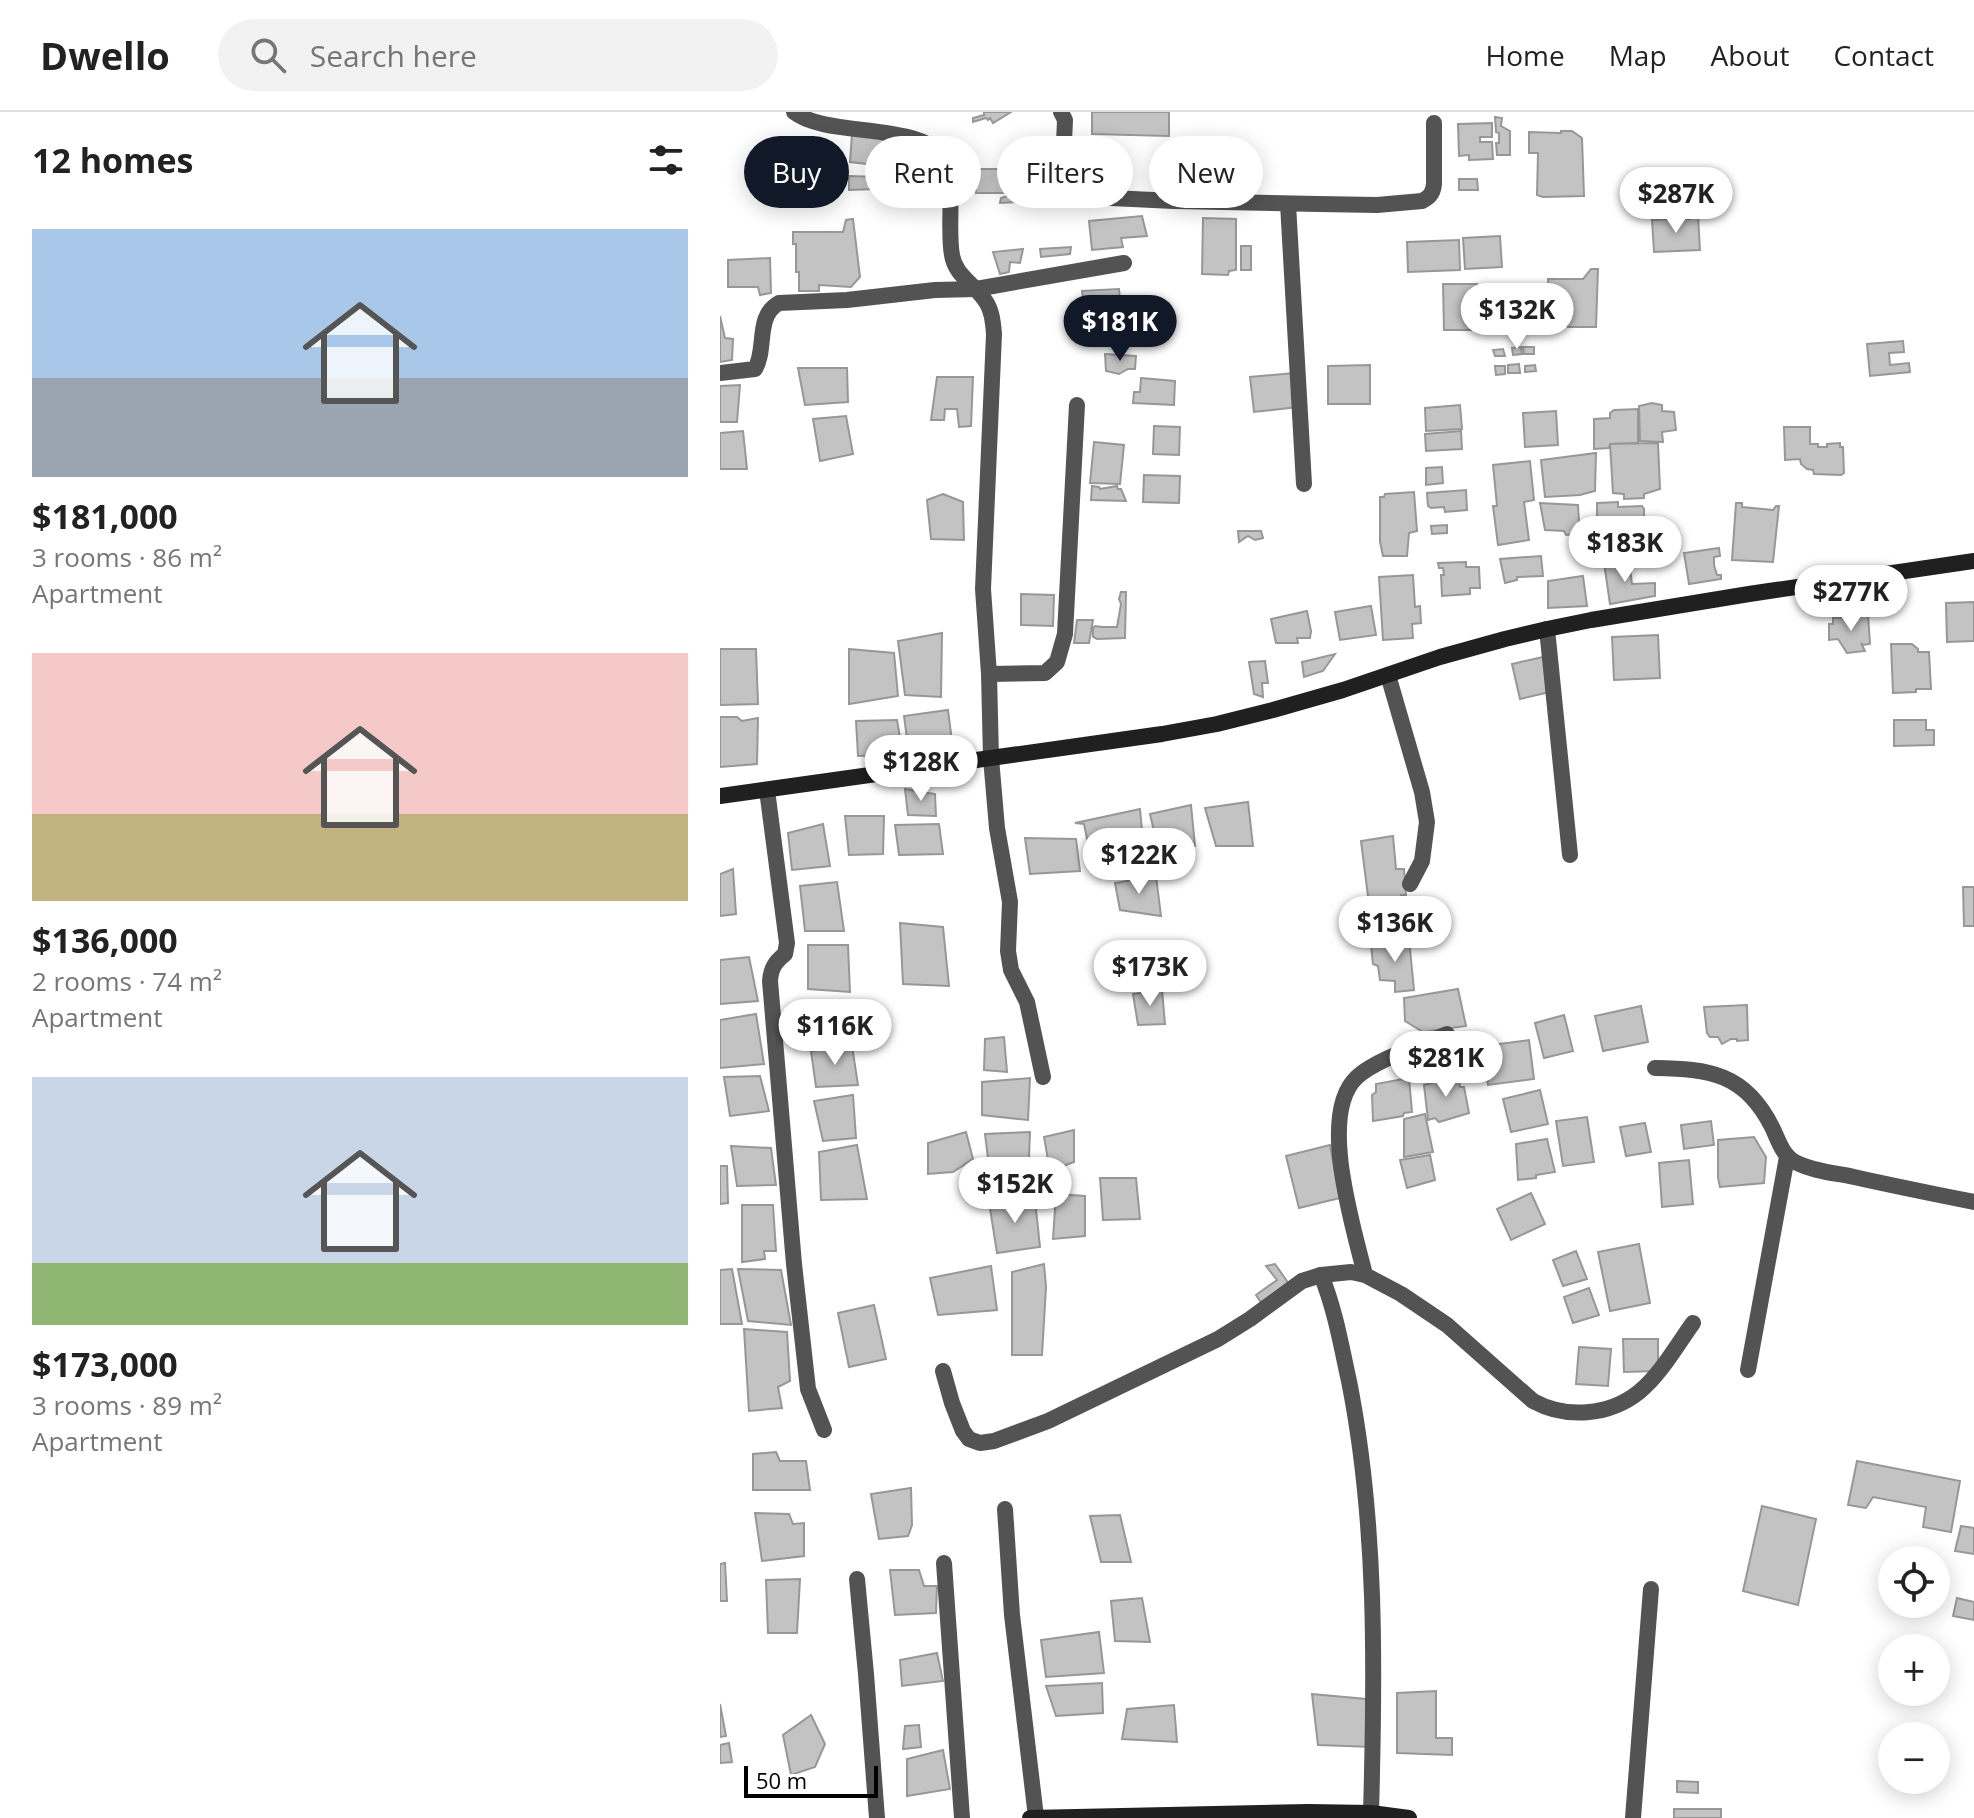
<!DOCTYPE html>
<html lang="en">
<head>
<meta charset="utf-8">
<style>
	:root { --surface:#fff; --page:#f2f2f2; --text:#222; --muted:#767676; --line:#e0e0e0; --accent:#111827 }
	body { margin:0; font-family:"Open Sans",sans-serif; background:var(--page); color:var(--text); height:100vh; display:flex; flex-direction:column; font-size:30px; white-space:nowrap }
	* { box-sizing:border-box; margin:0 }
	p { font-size:26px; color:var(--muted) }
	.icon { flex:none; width:44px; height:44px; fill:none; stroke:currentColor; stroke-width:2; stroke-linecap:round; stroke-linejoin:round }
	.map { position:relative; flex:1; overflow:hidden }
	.sheet { display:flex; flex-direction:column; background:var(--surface); width:720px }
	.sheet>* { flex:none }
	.top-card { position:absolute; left:24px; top:24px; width:760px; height:72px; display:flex; gap:16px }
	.buttons { position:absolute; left:1158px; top:1434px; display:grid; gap:16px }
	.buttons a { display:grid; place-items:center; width:72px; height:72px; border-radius:50%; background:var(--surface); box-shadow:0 4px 20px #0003; font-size:40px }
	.scale { position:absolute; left:24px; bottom:20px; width:134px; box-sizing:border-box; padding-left:8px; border:4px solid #000; border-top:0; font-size:22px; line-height:28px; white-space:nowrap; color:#000; -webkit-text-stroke:6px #fff; paint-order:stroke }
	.price { position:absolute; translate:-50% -68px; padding:0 18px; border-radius:28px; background:#fff; color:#222; font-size:26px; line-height:52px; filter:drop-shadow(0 2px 4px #0008) }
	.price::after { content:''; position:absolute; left:50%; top:48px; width:24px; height:18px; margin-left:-12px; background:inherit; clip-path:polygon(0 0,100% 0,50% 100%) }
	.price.selected { background:var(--accent); color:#fff }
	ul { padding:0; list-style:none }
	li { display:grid; align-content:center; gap:16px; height:424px; padding:0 32px }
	li span { display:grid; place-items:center; height:248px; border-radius:0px; color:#555 }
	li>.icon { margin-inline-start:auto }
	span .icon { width:144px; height:144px; fill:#fffc; stroke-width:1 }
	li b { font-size:34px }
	h2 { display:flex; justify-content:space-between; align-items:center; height:96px; padding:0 32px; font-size:34px }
	.pill { padding:0 28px; border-radius:36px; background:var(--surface); box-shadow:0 4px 20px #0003; font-size:28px; line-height:72px }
	.pill.selected { background:var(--accent); color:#fff }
	header { display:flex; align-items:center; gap:48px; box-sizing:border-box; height:112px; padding:0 40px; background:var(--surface); border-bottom:2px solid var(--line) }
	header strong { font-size:38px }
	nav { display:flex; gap:44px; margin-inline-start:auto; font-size:28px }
	.search { width:560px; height:72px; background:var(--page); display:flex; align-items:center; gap:20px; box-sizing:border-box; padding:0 28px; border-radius:44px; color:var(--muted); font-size:30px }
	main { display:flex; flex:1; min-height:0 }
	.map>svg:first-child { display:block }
</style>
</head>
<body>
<header>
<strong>Dwello</strong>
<div class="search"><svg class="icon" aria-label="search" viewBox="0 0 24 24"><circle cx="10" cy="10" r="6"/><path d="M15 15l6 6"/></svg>Search here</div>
<nav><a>Home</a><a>Map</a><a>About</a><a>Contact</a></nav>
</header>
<main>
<section class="sheet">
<h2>12 homes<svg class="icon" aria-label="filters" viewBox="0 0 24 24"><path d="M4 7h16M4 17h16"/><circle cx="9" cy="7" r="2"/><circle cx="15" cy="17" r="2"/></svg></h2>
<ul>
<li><span style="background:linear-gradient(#a9c7e8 60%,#9aa5b1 0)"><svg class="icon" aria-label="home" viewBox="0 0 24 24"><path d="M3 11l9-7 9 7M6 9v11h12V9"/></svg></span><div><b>$181,000</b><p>3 rooms · 86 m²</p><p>Apartment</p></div></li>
<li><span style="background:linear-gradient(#f6c9c9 65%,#c2b280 0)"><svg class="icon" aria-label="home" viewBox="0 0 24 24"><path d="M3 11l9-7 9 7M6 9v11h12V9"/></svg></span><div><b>$136,000</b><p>2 rooms · 74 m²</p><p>Apartment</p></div></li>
<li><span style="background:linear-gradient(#c9d6e8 75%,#8fb573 0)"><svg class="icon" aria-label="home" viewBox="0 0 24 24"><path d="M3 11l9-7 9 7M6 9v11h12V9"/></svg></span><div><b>$173,000</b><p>3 rooms · 89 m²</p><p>Apartment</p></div></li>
</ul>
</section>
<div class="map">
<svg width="1254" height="1706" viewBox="0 0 1254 1706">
	<rect width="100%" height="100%" fill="#fff"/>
	<g fill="#c3c3c3" stroke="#979797" stroke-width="2">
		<path d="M264 0H291L273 11 270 6 268 8 266 6 253 10V6L264 3Z"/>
		<path d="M372 0H449V24L372 22Z"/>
		<path d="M775 5 782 6 781 14 790 19V43H777L776 31H779V21L776 20Z"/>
		<path d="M772 11V25H760V30H772L773 47 749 48V43L739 44 738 12Z"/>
		<path d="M841 19H852L862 26 864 84 823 85 817 83 818 41H809V20L841 21Z"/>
		<path d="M132 22 169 26 164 54 130 50Z"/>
		<path d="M253 57H286L292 81H256Z"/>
		<path d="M129 64 158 65 157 77 129 78Z"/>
		<path d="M739 67H757L758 78H739Z"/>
		<path d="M297 81V90L280 91 281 86Z"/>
		<path d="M422 104 427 124 401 126 403 135 372 138 369 109Z"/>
		<path d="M962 104H968V107H970V105L978 104 980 138 934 140 932 108 962 106Z"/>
		<path d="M483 106 516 107V158L509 159 508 163 482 162Z"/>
		<path d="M133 107 140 165 131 175 99 173V179H79V160H76V132H73V120H123L126 108Z"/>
		<path d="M780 124 782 155 745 157 743 126Z"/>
		<path d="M739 128 740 158 688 160 687 130Z"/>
		<rect x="521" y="134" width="10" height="24"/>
		<path d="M351 135 350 142 321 145 320 137Z"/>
		<path d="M303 137 300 151 290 150 289 160 280 162 273 140Z"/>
		<path d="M50 146 51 181 40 183 38 175H8V148Z"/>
		<path d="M871 157H878L876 215H848L841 208H824L823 202H841L842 198H835L834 193 829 194 828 167H863Z"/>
		<path d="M723 172H757V180H766L767 198 764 218H724Z"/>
		<path d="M399 177 402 209 367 213 362 179Z"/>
		<path d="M0 204 5 226 13 227 12 248 0 250Z"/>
		<path d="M1183 229 1184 240 1169 241 1170 253 1189 251 1190 260 1150 264 1147 232Z"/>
		<path d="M801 235 802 242 793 243 792 236Z"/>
		<path d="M803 235H814V242H804Z"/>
		<path d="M783 237 785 244H775L773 238Z"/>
		<path d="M385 242 416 244 415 257H408L399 262 386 259Z"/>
		<path d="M799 252 800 261H788V253Z"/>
		<path d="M650 253V292H608V254Z"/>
		<path d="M815 253 816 259 805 260V254Z"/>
		<path d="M775 254H785V262L776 263Z"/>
		<path d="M78 256H127L128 290 85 293Z"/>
		<path d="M573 261 577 295 534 300 530 265Z"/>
		<path d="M217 265H253L251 314 239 315 237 297H225L224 308H211Z"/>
		<path d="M421 266 455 269 454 293 413 291 414 280H420Z"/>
		<path d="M20 273 17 310H0V274Z"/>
		<path d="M932 291 942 293V299L954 300 956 318 942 320 943 330 920 329 919 294Z"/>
		<path d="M740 293 742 317 706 319 705 296Z"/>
		<path d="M918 297V331L890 332 889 336 874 337V307L890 306V301L894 298Z"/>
		<path d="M836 299 838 333 805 335 803 301Z"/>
		<path d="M126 304 133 342 100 349 93 307Z"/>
		<path d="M434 314 460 315 459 343 433 342Z"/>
		<path d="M1064 315H1090V332H1098V335H1107V332L1120 331V335H1123L1124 361 1121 363 1094 362 1093 358 1087 357 1081 352 1080 347 1065 348Z"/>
		<path d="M23 319 27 357H0V321Z"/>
		<path d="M741 319 742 337 706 339 705 322Z"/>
		<path d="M374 330 404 333 400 372 370 371Z"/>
		<path d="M938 331 940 377 924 382V386L904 387V382L893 381 890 332Z"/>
		<path d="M876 341 875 379 860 383 825 385 821 348Z"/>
		<path d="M810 349 814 388 804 390 809 428 778 433 773 394H777L773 353Z"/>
		<path d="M722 355 723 371 706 373V356Z"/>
		<path d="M424 363 460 364 459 391 423 390Z"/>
		<path d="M372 374 379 375 380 377 397 374 398 377H401L406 389 371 388Z"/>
		<path d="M746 378 747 398 725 400 724 395 711 396 708 394 707 381Z"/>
		<path d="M694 380 697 419 689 421 687 444H663L660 430V385H664L665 382Z"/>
		<path d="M223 382 243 390 244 428 211 427 207 388Z"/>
		<path d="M898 390V395L922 394 924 397V427H912V416H894L893 424 885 425 884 421V426H875V410L877 411V391Z"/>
		<path d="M820 391 858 393 859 410 862 411V422L846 423 844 419 825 418Z"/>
		<path d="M1016 391H1022V395L1053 398 1056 394H1059L1053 450 1012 448Z"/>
		<path d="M727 413V421L712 422 711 414Z"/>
		<path d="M518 419H541L543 426 535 428 528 424 519 430Z"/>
		<path d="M999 436 1000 444 994 445V453L997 463H1001V467L969 472 964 441Z"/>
		<path d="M821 444 823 464 797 465V468L785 471 780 447Z"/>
		<path d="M909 449 912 472 935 471V484L890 492 884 451Z"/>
		<path d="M746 450V455H759L760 476H750V482L722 484 721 463H724L723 456H719L718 451Z"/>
		<path d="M693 463 695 495 700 494 701 511 692 512 693 526 663 528 659 465Z"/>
		<path d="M863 464 867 494 828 496V469Z"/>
		<path d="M401 480H406L405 526 377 527 373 525V516L375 514 382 515H397L401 492 399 487Z"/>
		<path d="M301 482 334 483 333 514 301 513Z"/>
		<path d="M1254 490V529L1227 530 1226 491Z"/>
		<path d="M651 494 656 523 620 528 615 500Z"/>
		<path d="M587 499 591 519 590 526H577L578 531H556L551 507Z"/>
		<path d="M1148 503 1150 532 1143 533 1141 531 1145 539 1127 541 1118 527 1109 528V512H1113V506Z"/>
		<path d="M357 508H373L369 531H354Z"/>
		<path d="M222 521 221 585 185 583 178 529Z"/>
		<path d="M938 523 940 566 894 568 892 525Z"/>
		<path d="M1171 532H1192L1198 537V540H1209L1211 577H1196V580L1173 581Z"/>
		<path d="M0 537H36L38 592 0 593Z"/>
		<path d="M129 537 174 541 178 584 129 592Z"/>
		<path d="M615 542 603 559 584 565 582 550Z"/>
		<path d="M823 545 830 580 800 587 792 552Z"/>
		<path d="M545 549 548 571H542L543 585 534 582 529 550Z"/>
		<path d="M228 598 232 629 188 634 184 604Z"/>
		<path d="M0 605H17L22 609 38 606 37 652 0 655Z"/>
		<path d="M177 608 183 643 138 644 136 609Z"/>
		<path d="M1174 608H1206V618H1214V633L1174 634Z"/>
		<path d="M185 677 215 682 216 704 188 703Z"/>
		<path d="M528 690 533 734H496L485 696Z"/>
		<path d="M471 693 475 734 440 745 430 702Z"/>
		<path d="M420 697 424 741 373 755 364 712 355 711Z"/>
		<path d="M125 704H164L163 742 129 743Z"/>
		<path d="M103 712 110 754 72 758 68 721Z"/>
		<path d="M219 712 223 742 179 743 175 713Z"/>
		<path d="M673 724 676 757H684L686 783H681L684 810 652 816 641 729Z"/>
		<path d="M305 726 356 727 360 759 310 762Z"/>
		<path d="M13 757 16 802 0 804V762Z"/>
		<path d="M436 764 441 804 400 798 395 771Z"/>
		<path d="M117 770 124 819H85L80 774Z"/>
		<path d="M1243 775H1254V814H1244Z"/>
		<path d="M180 811 223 815 229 874 183 872Z"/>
		<path d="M689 827 694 878 675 880V869L660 868 658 854 653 852 651 833Z"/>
		<path d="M88 833H128L130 880 88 877Z"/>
		<path d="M29 845 38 889 0 892V848Z"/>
		<path d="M738 877 746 914 703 920 685 909 684 886Z"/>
		<path d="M442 878 445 912 418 913 413 882Z"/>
		<path d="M1027 893 1028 928 1017 929V927H1011L1002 932 998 925H990L987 921 984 895Z"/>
		<path d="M921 894 928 930 883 939 875 904Z"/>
		<path d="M36 902 44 952 0 956V908Z"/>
		<path d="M844 903 853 939 824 946 815 911Z"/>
		<path d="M284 925 287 960 264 958 265 927Z"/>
		<path d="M809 928 814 967 768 973 763 934Z"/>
		<path d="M132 934 138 973 96 975 91 939Z"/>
		<path d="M738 963 740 975H744L749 1001 719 1010 715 1006 708 1008 704 973Z"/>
		<path d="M40 964 49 999 10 1004 4 965Z"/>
		<path d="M310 966 308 1008 262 1003V970Z"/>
		<path d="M689 966 692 1000 684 1001 683 1004 653 1009 652 983 656 980V972Z"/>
		<path d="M820 978 828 1012 791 1020 783 987Z"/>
		<path d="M133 983 136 1026 103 1029 94 989Z"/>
		<path d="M705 1002 713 1040 684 1045V1007Z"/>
		<path d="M867 1005 874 1050 843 1054 836 1009Z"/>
		<path d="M991 1009 994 1033 964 1037 961 1013Z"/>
		<path d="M925 1011 931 1040 906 1044 900 1015Z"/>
		<path d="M354 1018V1050L330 1059 324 1025Z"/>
		<path d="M246 1020 253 1047 233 1060 208 1062V1031Z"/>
		<path d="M310 1020 308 1070H271L265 1022Z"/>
		<path d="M1034 1025 1046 1045 1044 1071 1000 1075 998 1066V1028Z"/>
		<path d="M827 1027 835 1060 816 1063V1066L798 1068 796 1032Z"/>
		<path d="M137 1033 147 1087 101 1088 99 1040Z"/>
		<path d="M610 1033 620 1086 579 1096 566 1044Z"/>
		<path d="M11 1034 51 1036 56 1073 17 1074Z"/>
		<path d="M710 1043 715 1068 687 1076 680 1048Z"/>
		<path d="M969 1048 973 1092 942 1095 939 1051Z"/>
		<path d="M0 1054H7L8 1091 0 1092Z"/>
		<path d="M380 1066H416L420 1107 383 1108Z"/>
		<path d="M811 1081 825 1112 791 1128 777 1097Z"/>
		<path d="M336 1082 365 1084V1124L333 1127Z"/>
		<path d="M315 1088 320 1135 277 1141 269 1090Z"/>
		<path d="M22 1093H53L56 1139H44L45 1147 22 1150Z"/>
		<path d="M919 1132 930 1191 890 1199 878 1140Z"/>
		<path d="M856 1139 867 1167 843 1174 833 1148Z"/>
		<path d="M324 1152 326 1175 322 1243H292V1160Z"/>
		<path d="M555 1152 569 1172 542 1192 536 1183 557 1168 546 1154Z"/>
		<path d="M271 1154 277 1198 218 1203 210 1166Z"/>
		<path d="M12 1157 22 1212H0V1158Z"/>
		<path d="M18 1157 61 1158 71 1213 28 1209Z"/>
		<path d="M869 1176 879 1203 853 1211 844 1185Z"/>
		<path d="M154 1193 166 1247 129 1255 118 1201Z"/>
		<path d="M24 1217 67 1220 70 1269 58 1275 62 1296 29 1299Z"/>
		<path d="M903 1227H938V1259L904 1260Z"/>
		<path d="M859 1235 891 1237 888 1274 856 1272Z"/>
		<path d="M56 1340 60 1349H86L90 1378H33V1342Z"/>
		<path d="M1137 1349 1240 1369 1231 1420 1203 1415 1206 1395 1153 1385 1146 1396 1128 1393Z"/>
		<path d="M191 1376 192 1413 188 1424 159 1427 151 1382Z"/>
		<path d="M1042 1394 1096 1407 1078 1493 1023 1479Z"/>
		<path d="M35 1401 69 1402 73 1412 84 1411V1444L42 1449Z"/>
		<path d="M400 1403 411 1450H381L370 1404Z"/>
		<path d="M1241 1414 1254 1416V1442L1235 1439Z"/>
		<path d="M5 1451 7 1489H0V1452Z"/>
		<path d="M170 1458H199L204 1474H217L216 1501 175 1503Z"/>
		<path d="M80 1467 77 1521H48L46 1468Z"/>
		<path d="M422 1486 430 1530 395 1529 391 1489Z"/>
		<path d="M1237 1486 1254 1490V1508L1233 1504Z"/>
		<path d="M379 1520 384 1561 326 1565 321 1528Z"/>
		<path d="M217 1541 223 1569 182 1574 180 1548Z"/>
		<path d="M382 1571 383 1601 336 1604 326 1574Z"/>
		<path d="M716 1579V1626H732V1643L677 1641V1581Z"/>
		<path d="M592 1582 646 1587 652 1635 598 1633Z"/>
		<path d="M0 1592 6 1624 0 1625Z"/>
		<path d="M454 1593 457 1630 402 1627 407 1597Z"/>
		<path d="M91 1603 105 1632 95 1655 71 1663 63 1623Z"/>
		<path d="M199 1613 201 1635 183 1637 185 1614Z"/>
		<path d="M9 1631 12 1650 0 1651V1633Z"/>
		<path d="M223 1638 230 1677 187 1684V1647Z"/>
		<path d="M957 1669 978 1670V1681L957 1680Z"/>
		<rect x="954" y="1697" width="47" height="9"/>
	</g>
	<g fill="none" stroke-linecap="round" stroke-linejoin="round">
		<g stroke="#535353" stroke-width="16">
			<path d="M74 0C108 27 209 8 226 51 235 76 227 117 232 143 235 163 253 171 264 187 272 197 273 210 274 222L263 477 269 562 271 646 277 716 290 790 288 839 291 858 307 890 323 965"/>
			<path d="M341 0 345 8 342 75 347 84 357 86H391L454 89 598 92 657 93 702 89C710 85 713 81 714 72V11"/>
			<path d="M568 92 584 372"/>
			<path d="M0 261 35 257C47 237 35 204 59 191L127 188 215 178 256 177 404 151"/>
			<path d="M827 517 850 743"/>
			<path d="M269 562 325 561 337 550 345 522 357 293"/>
			<path d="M668 563 702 680 707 710 702 749 690 772"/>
			<path d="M47 678 67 831 65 842C55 850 51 856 50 869L74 1152 88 1277 104 1318"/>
			<path d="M935 956C989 957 1025 961 1052 1015 1058 1027 1062 1043 1075 1050 1092 1059 1115 1061 1134 1065 1174 1074 1214 1082 1254 1090"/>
			<path d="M601 1163C615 1197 621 1233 629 1269 657 1410 655 1558 651 1701"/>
			<path d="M645 1163C634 1116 597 1002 637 965 657 947 702 933 727 922"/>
			<path d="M1028 1258 1067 1045"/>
			<path d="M223 1259 232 1291 243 1319 249 1327 260 1331 274 1329 328 1309 498 1227 530 1207 582 1169 601 1163 631 1160 645 1163 681 1182 727 1213 813 1289C846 1307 889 1304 919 1280 941 1262 957 1233 973 1211"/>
			<path d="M285 1397 292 1503 316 1705"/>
			<path d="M224 1451 242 1706"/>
			<path d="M137 1467 146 1562 157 1706"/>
			<path d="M913 1706 931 1477"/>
		</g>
		<g stroke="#202020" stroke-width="16">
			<path d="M0 684 442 622 497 612 553 598 623 578 720 545 785 527 827 517 871 508 1029 482 1254 449"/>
			<path d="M310 1706 588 1700 651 1701 689 1706"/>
		</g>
	</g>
</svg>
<div class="buttons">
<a><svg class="icon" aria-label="locate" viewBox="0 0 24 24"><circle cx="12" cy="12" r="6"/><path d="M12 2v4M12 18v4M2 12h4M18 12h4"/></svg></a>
<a>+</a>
<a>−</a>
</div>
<div class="scale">50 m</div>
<b class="price" style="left:956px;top:123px">$287K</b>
<b class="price" style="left:797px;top:239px">$132K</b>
<b class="price selected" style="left:400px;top:251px">$181K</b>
<b class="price" style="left:905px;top:472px">$183K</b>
<b class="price" style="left:1131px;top:521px">$277K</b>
<b class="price" style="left:201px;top:691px">$128K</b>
<b class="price" style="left:419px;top:784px">$122K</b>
<b class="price" style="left:675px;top:852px">$136K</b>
<b class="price" style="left:430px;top:896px">$173K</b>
<b class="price" style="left:115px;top:955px">$116K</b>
<b class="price" style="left:726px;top:987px">$281K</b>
<b class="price" style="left:295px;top:1113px">$152K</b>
<div class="top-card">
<a class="pill selected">Buy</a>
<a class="pill">Rent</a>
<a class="pill">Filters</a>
<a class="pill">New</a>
</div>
</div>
</main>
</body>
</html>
